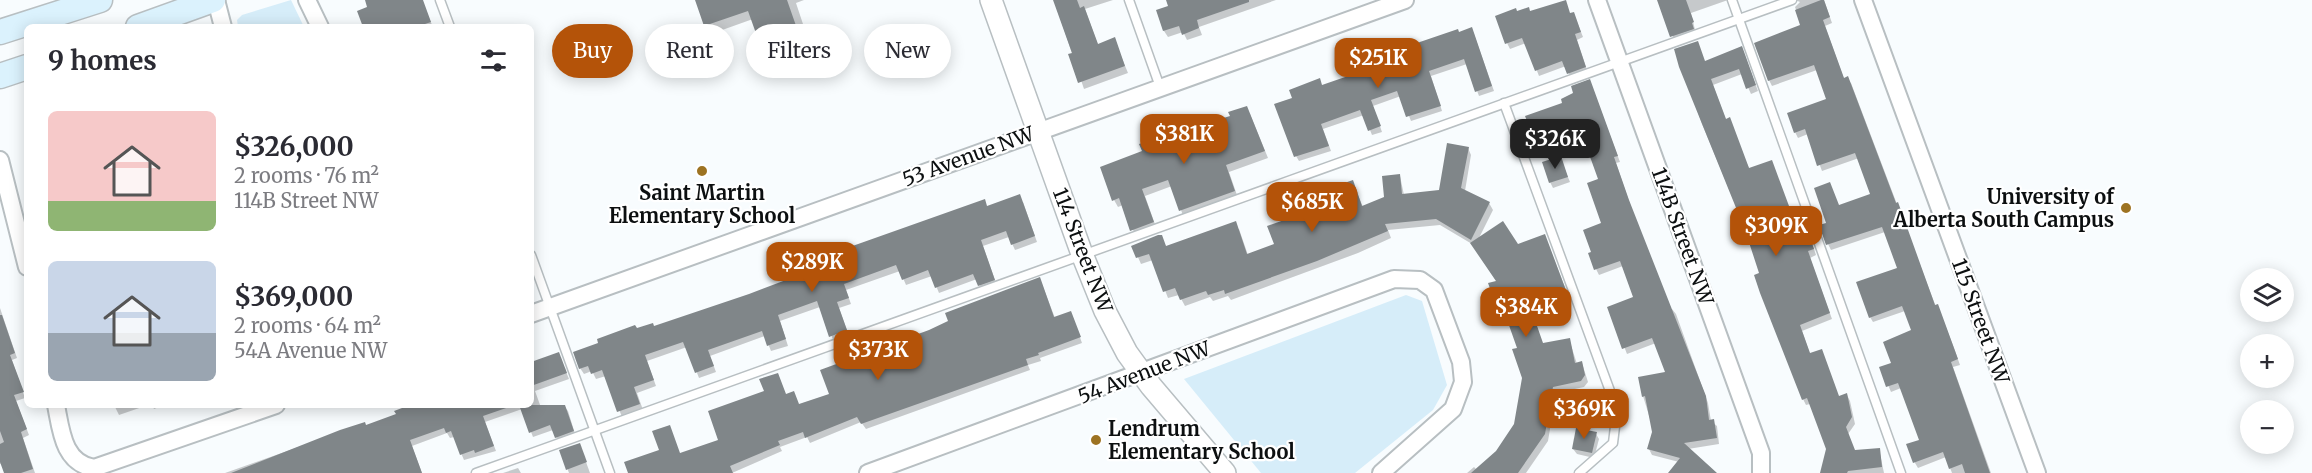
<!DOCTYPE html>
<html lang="en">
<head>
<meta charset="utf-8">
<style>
	:root { --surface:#fff; --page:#f7f7f7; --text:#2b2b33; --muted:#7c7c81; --accent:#b45309 }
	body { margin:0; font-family:Merriweather,serif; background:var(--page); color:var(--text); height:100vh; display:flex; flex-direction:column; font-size:22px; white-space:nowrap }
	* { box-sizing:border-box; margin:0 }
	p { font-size:20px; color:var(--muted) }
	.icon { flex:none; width:33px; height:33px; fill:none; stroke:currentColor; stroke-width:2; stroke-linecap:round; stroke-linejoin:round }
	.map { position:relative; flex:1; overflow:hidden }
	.sheet { position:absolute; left:24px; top:24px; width:510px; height:384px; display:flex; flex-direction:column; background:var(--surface); border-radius:9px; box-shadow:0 3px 15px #0003 }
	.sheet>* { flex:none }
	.guide { position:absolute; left:552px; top:24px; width:570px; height:54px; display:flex; gap:12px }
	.buttons { position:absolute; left:2240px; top:268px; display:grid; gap:12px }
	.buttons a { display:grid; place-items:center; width:54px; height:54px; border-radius:50%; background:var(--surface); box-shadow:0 3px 15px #0003; font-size:30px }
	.price { position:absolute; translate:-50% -51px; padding:0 14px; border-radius:12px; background:var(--accent); color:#fff; font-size:20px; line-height:39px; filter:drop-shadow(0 2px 3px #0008) }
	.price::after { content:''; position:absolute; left:50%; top:36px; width:18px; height:14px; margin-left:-9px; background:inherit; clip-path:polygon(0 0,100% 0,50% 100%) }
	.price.selected { background:#222; color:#fff }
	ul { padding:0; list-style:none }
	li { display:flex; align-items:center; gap:18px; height:150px; padding:0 24px }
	li span { display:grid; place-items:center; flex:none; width:168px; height:120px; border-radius:9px; color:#555 }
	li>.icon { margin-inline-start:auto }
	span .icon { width:72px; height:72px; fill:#fffc; stroke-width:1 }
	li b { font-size:26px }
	h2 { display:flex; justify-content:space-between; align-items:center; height:72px; padding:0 24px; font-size:26px }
	.chip { padding:0 21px; border-radius:27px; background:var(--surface); box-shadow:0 3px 15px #0003; font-size:21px; line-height:54px }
	.chip.selected { background:var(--accent); color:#fff }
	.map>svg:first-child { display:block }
</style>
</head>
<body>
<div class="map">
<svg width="2312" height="473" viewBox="0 0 2312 473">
	<rect width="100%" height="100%" fill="#f8fcfe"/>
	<g fill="#d6edf9">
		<path d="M291 0 304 27H238L237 20 242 15Z"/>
		<path d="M1406 295 1422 301 1447 385 1433 410 1355 473H1261L1184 379Z"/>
	</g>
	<g fill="#0003">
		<path d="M366 0H415L423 4 433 27H364L369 8Z"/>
		<path d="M696 0H804L796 3 803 24 797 27 805 48 769 61 753 19 711 34Z"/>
		<path d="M1054 0H1113L1085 9 1098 45 1114 39 1128 73 1084 89Z"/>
		<path d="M1168 0H1276L1199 27 1202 35 1187 40 1183 32 1168 37 1164 31 1158 11 1170 7Z"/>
		<path d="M1658 0H1728L1691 13 1696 34 1675 42Z"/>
		<path d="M1795 0H1824L1832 23 1825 26 1844 79 1851 83 1936 307 1940 312 1954 348 1960 365 1953 367 1991 473H1952L1946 457 1918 468 1915 463 1908 445 1920 441 1901 388 1891 392 1881 368 1892 364 1913 331 1905 311 1873 322 1870 317 1899 269 1885 232 1831 250 1828 244V224L1839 207 1871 195 1859 158 1822 171 1808 134 1798 138 1795 132 1828 100 1817 70 1772 86 1769 80 1802 26 1795 7 1800 2Z"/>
		<path d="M1517 13 1574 14 1583 37 1577 40 1588 73 1571 79 1566 66 1539 76 1526 43 1510 49 1507 43Z"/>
		<path d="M1459 34H1474L1494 91 1479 96 1467 64 1431 76 1442 111 1411 121 1401 96 1373 106 1382 132 1372 135 1364 115 1323 129 1331 151 1299 161 1296 156 1322 87 1405 58Z"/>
		<path d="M1676 50 1705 62 1744 54 1758 91 1751 94 1742 74 1713 85 1726 120 1750 170 1799 234 1807 232 1810 237 1816 255 1810 258 1832 319 1802 331 1810 354 1839 397 1847 395 1850 401 1855 424 1848 434 1855 452 1879 449 1884 473H1823L1828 449 1810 404 1806 405 1803 399 1746 230 1702 124Z"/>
		<path d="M1592 87 1620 162 1616 163 1631 207 1670 309H1672L1676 314 1708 403 1711 421 1717 426 1719 444 1688 449 1711 468 1712 473H1670L1679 462 1652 455 1649 449 1654 432 1643 396 1667 373 1656 343 1627 354 1609 308 1635 298 1623 266 1599 275 1596 269 1593 253 1603 224 1600 180 1580 125 1537 141 1527 117 1564 104Z"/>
		<path d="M1250 114 1268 158 1229 172 1238 198 1184 218 1172 186 1145 196 1157 230 1136 237 1123 205 1118 207 1114 200Z"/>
		<path d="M1468 148 1471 155 1465 191 1489 203 1493 210 1478 240 1518 246 1545 236 1570 300 1532 313 1543 345 1569 339 1577 364 1582 363 1588 382 1584 387 1556 393 1548 441 1526 473H1467L1474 467 1477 470 1497 452 1516 425 1524 378 1519 349 1509 320 1505 322 1501 315 1497 282 1472 244 1440 225 1388 230 1391 238 1358 253 1231 300 1228 296 1213 301 1210 297 1185 306 1179 295 1168 298 1153 260 1141 264 1133 246 1161 236 1166 247 1239 229 1248 255 1276 245 1306 214 1352 181 1363 207 1385 198 1400 176 1404 195 1440 192Z"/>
		<path d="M1560 158 1570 182 1553 188 1550 182Z"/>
		<path d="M1023 202 1037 242 1015 250 1009 237 983 246 997 286 982 291 977 279 939 293 932 276 906 285 900 271 846 290 851 304 839 308 849 336 834 342 820 307 780 321 788 346 771 351 765 336 710 356 716 372 699 378 687 347 647 361 656 386 637 393 643 410 622 417 606 376 596 379 592 371 584 374 580 368 637 330 654 328 749 295 988 207Z"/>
		<path d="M1040 279 1055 318H1073L1082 343 1040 358 1041 361 1028 365 1030 370 866 429 861 422 810 443 807 437 780 447 782 451 732 473H630L720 441 766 392 778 374 786 396 799 406 831 395 950 322Z"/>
		<path d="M0 308 17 358 12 360 25 398 16 401 29 435 23 438 35 473H6L2 463 0 464Z"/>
		<path d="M559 354 569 379 535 391 543 413 564 406 568 411 576 437 559 443 553 430 533 437 522 409 485 422 496 451 464 460 454 437 450 438 447 433 412 446 422 473H225L341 432 366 427 397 415 396 412 414 405H531V366Z"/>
		<path d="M114 405H148L119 415Z"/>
		<path d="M152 405H164L154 409Z"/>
		<path d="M1596 434 1599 439 1594 458 1577 454 1573 449Z"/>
		<path d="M561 451H582L590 473H569Z"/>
		<path d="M518 468 521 473H503Z"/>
	</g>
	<g fill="#808689">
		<path d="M365 0H423L431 22 425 24 426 27H363L357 11 367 7Z"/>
		<path d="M695 0H787L801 40 763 53 748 11 704 26Z"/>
		<path d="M1053 0H1077L1080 8 1084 6 1098 44 1115 37 1125 66 1078 83 1068 54 1072 53Z"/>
		<path d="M1166 0H1249V2L1197 20 1199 28 1182 35 1179 26 1163 31 1156 10 1168 6Z"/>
		<path d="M1566 0 1570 13 1574 12 1581 32 1575 34 1586 67 1567 74 1562 61 1535 71 1522 38 1505 44 1495 16 1516 8 1517 11 1529 7 1530 11Z"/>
		<path d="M1657 0H1686L1694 22 1692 23 1694 29 1670 37Z"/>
		<path d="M1821 0H1824L1830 17 1823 20 1844 78 1848 76 1896 203 1898 202 1935 305 1938 304 1958 359 1951 362 1990 473H1965L1962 464 1949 469 1943 452 1913 463 1906 444 1919 440 1898 383 1886 387 1879 367 1891 363 1883 342 1911 330 1902 306 1869 318 1856 282 1897 268 1882 227 1826 245 1819 225 1826 223 1814 188 1830 182 1839 205 1870 194 1855 153 1817 166 1805 129 1794 133 1787 113 1826 99 1814 65 1768 81 1754 43 1800 25 1795 10Z"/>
		<path d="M1472 27 1492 86 1475 92 1464 59 1429 71 1441 106 1406 117 1397 91 1371 100 1381 126 1368 131 1360 110 1321 124 1329 146 1294 157 1274 104 1292 98 1289 90 1320 78 1322 85 1403 57 1402 54 1416 49 1414 44 1458 29 1459 32Z"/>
		<path d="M1698 41 1705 61 1742 46 1756 85 1746 89 1739 69 1711 79 1726 119 1730 117 1749 168 1772 160 1799 233 1807 230 1814 249 1808 251 1830 313 1800 325 1810 353 1822 349 1839 396 1847 393 1852 417 1846 427 1855 450 1880 448 1882 467 1848 471 1847 473H1820L1826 449 1807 398 1802 400 1760 293 1754 275 1759 273 1745 230 1679 67 1674 49Z"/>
		<path d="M1590 79 1618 156 1614 157 1629 200 1706 396 1709 420 1714 419 1717 438 1684 443 1717 473H1668L1680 458 1647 449 1652 432 1645 396 1642 397 1638 377 1665 372 1652 338 1622 349 1607 307 1633 297 1620 261 1594 270 1588 253 1591 252 1583 230 1601 223 1587 183 1598 179 1579 126 1576 120 1533 136 1525 116 1562 103 1561 99 1573 93 1571 86Z"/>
		<path d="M1247 106 1265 151 1226 165 1235 191 1179 211 1168 180 1142 189 1154 222 1130 231 1119 198 1112 201 1100 167 1142 151 1139 144 1230 116 1228 112Z"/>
		<path d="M1447 143 1469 147 1461 188 1490 202 1471 240 1436 219 1385 224 1388 231 1317 261 1225 294 1224 290 1208 295 1206 291 1180 300 1175 288 1163 292 1149 254 1136 258 1131 246 1158 235H1162L1166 246 1236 221 1247 254 1274 244 1267 226 1304 213 1299 199 1353 180 1362 206 1384 197 1382 176 1400 174 1402 194 1439 190Z"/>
		<path d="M1561 156 1568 177 1549 183 1542 162Z"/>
		<path d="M1020 194 1035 236 1011 245 1006 231 981 240 995 280 978 286 973 274 935 288 928 270 902 280 896 265 844 284 849 298 837 302 847 330 829 337 817 301 778 315 786 339 767 346 762 331 708 350 714 366 695 373 683 342 645 355 654 380 634 387 640 404 617 412 602 370 591 374 588 366 579 369 573 352 598 343 597 339 635 325 637 328 653 323 654 326 749 294 847 257 844 249 985 199 987 206Z"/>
		<path d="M1503 221 1518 244 1545 234 1567 293 1530 306 1543 343 1570 338 1575 363 1582 361 1585 375 1581 381 1553 387 1545 434 1518 473H1471L1496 451 1514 424 1522 378 1512 349 1517 348 1505 314 1500 316 1488 283 1496 281 1470 243Z"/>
		<path d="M1040 277 1054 317 1071 311 1081 337 1038 353 1039 355 1026 359 1028 365 861 424 857 417 805 438 803 432 778 441 780 445 730 466 733 473H628L624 462 659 450 652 431 670 425 680 453 718 440 708 411 764 391 759 379 778 373 786 394 794 391 799 404 829 394 820 370 929 330 948 321 945 313Z"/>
		<path d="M0 315H2L15 353 10 355 24 392 14 395 27 429 21 432 33 469 21 473H4L0 462V444L4 442 0 431Z"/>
		<path d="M559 352 567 373 531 386V362Z"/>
		<path d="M410 405 509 407 483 416 494 446 475 453 474 450 460 455 451 431 446 433 444 428 410 440 422 473H231L340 430 365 422 366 425 396 414 394 411Z"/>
		<path d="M519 405H565L574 431 555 438 550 425 529 433Z"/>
		<path d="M1576 428 1597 432 1592 453 1572 449Z"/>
		<path d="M580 443 587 462 566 470 559 450Z"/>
	</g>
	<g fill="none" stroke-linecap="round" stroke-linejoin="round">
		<g stroke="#b8bfc2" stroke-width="11">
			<g id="service">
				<path d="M440 0 450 27"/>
				<path d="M1129 0 1160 87"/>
				<path d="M1732 0 1901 473"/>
				<path d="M1504 103 1617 410 1613 443 1579 473"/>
				<path d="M531 255 610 473"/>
				<path d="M476 473 1792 0"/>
			</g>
		</g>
		<g stroke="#b8bfc2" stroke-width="20">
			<g id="minor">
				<path d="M216 0 223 27"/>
				<path d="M307 0 320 27"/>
				<path d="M1597 0 1761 453V473"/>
				<path d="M1863 0 2037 473"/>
				<path d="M0 160 27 267"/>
				<path d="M531 314 1405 0"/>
				<path d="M56 405C61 430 63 463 94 468L276 405"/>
				<path d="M868 473 1394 279 1420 280 1434 290 1461 362 1463 382 1453 409 1381 473"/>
			</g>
		</g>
		<g stroke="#b8bfc2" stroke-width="24">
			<path id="tertiary" d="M991 0 1082 254 1105 311 1127 353 1151 386 1225 473"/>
		</g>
		<g stroke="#b8bfc2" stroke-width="27">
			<g id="secondary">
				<path d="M138 27 213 0"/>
				<path d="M0 32 100 0"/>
				<path d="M0 76 27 67"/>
			</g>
		</g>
		<use href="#service" stroke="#fff" stroke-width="8"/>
		<use href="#minor" stroke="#fff" stroke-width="16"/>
		<use href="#tertiary" stroke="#fff" stroke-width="21"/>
		<use href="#secondary" stroke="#dbf2fd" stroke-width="24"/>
	</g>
	<g fill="#9d7322" stroke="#fff" stroke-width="2">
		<circle cx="702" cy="171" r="6"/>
		<circle cx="2126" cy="208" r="6"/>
		<circle cx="1096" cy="440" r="6"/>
	</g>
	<g text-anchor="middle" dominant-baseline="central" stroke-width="4.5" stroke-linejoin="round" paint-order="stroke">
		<g font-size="20" fill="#0c0f10" stroke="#fff">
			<text transform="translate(968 156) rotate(-20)">53 Avenue NW</text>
			<text transform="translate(1683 236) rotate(70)">114B Street NW</text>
			<text transform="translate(1083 250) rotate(69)">114 Street NW</text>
			<text transform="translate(1981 321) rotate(70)">115 Street NW</text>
			<text transform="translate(1144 372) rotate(-21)">54 Avenue NW</text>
		</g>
		<g font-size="20" font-weight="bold" fill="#0c0f10" stroke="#fff">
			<text x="702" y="192">Saint Martin<tspan x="702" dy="23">Elementary School</tspan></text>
			<text x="2114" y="196" text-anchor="end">University of<tspan x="2114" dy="23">Alberta South Campus</tspan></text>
			<text x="1108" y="428" text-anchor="start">Lendrum<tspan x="1108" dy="23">Elementary School</tspan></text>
		</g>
	</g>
</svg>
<div class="buttons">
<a><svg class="icon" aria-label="layers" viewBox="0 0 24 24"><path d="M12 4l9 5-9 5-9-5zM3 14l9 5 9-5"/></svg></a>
<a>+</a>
<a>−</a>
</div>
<b class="price" style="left:1378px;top:89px">$251K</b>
<b class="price" style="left:1184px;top:165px">$381K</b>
<b class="price selected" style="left:1555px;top:170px">$326K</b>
<b class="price" style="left:1312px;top:233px">$685K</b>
<b class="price" style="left:1776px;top:257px">$309K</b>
<b class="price" style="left:812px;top:293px">$289K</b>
<b class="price" style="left:1526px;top:338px">$384K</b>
<b class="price" style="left:878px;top:381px">$373K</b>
<b class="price" style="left:1584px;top:440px">$369K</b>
<div class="guide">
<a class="chip selected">Buy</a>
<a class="chip">Rent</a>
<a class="chip">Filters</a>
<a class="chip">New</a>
</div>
<section class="sheet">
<h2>9 homes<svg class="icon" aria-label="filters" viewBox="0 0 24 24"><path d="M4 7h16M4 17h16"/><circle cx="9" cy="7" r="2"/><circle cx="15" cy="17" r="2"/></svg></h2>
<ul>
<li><span style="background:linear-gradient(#f6c9c9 75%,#8fb573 0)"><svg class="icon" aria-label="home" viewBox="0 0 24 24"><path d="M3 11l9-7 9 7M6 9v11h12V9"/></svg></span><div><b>$326,000</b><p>2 rooms · 76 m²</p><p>114B Street NW</p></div></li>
<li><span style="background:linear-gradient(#c9d6e8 60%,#9aa5b1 0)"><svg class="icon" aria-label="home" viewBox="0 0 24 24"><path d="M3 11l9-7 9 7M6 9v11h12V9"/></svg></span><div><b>$369,000</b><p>2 rooms · 64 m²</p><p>54A Avenue NW</p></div></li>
</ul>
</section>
</div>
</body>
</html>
